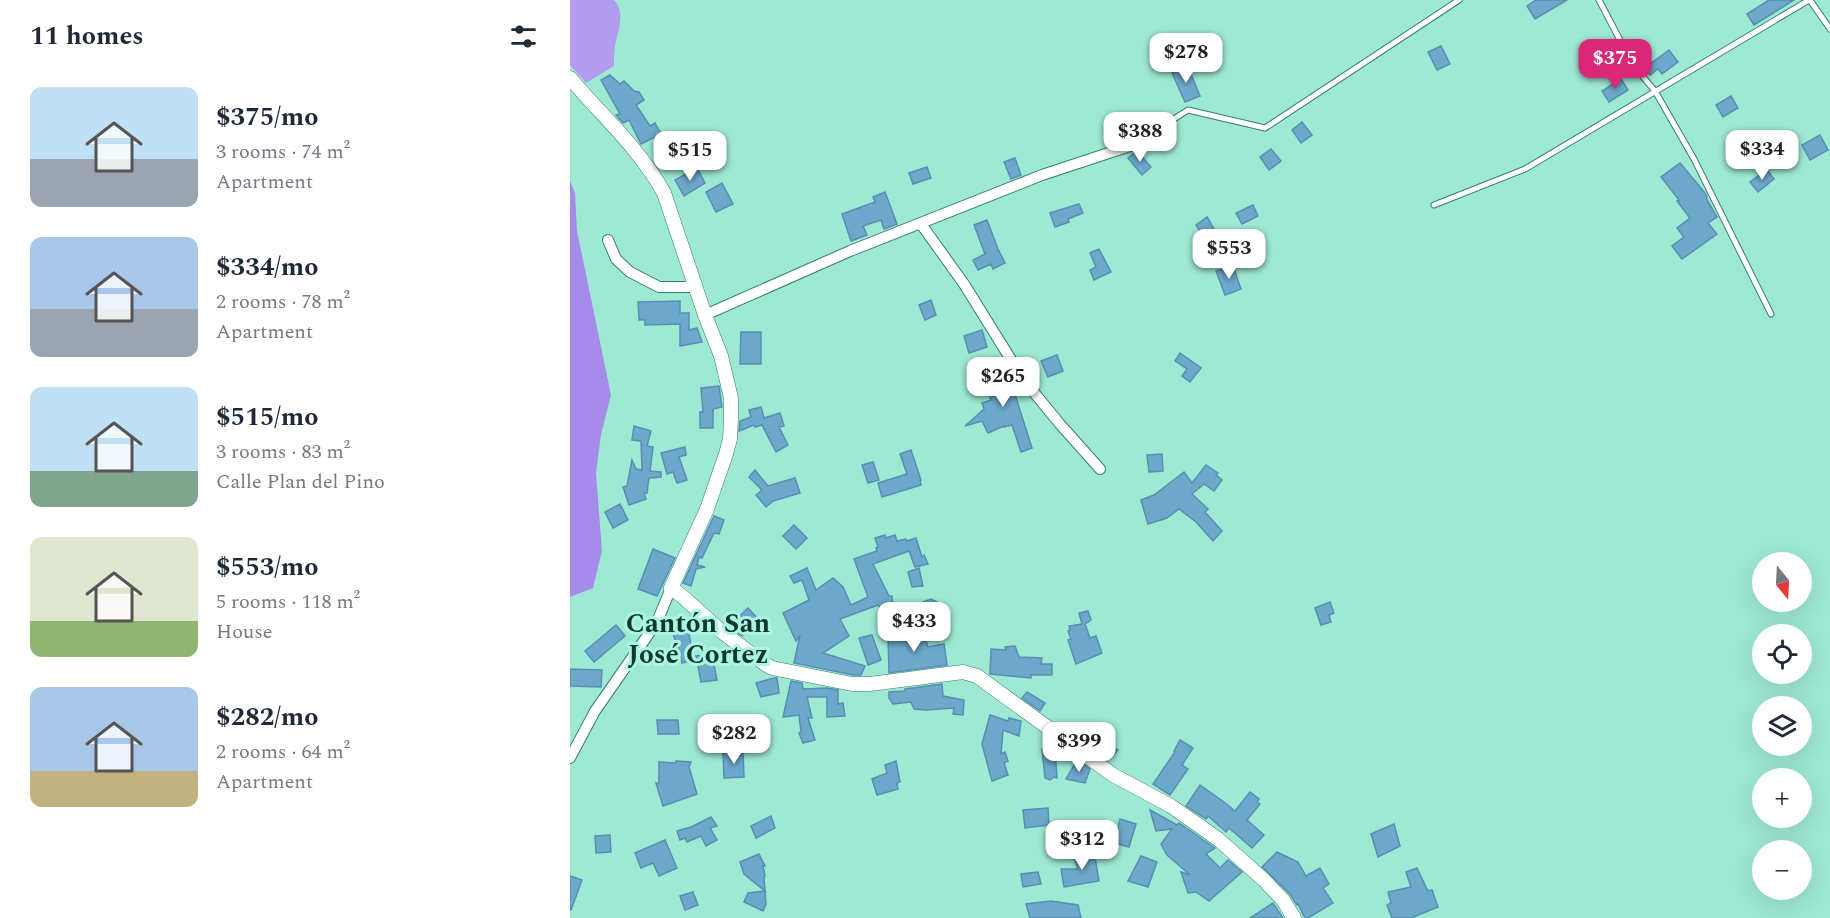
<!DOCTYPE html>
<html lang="en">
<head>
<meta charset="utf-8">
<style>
	:root { --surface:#fff; --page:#f6f6f7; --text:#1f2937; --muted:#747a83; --accent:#db2777 }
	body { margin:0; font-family:Spectral,serif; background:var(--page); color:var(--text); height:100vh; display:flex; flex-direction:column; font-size:22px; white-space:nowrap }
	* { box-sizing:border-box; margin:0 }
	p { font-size:20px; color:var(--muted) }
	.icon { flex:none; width:33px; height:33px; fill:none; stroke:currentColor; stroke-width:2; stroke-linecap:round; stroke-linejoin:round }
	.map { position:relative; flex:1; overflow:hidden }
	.side { display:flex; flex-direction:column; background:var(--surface); width:570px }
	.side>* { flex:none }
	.needle { width:39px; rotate:162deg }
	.fabs { position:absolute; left:1182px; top:552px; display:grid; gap:12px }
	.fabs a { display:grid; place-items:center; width:60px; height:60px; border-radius:50%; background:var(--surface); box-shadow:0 6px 24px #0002; font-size:30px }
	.price { position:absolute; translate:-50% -51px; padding:0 14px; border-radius:12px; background:#fff; color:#222; font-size:20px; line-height:39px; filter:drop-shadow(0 2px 3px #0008) }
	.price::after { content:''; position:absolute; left:50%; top:36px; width:18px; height:14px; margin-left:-9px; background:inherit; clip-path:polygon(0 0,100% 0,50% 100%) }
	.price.current { background:var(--accent); color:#fff }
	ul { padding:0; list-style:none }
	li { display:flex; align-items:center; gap:18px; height:150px; padding:0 30px }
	li span { display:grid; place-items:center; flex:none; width:168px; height:120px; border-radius:12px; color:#555 }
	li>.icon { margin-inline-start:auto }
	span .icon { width:72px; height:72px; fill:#fffc; stroke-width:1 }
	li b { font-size:26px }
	h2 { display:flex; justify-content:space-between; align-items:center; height:72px; padding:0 30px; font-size:26px }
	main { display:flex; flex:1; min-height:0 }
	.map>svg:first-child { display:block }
</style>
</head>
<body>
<main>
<section class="side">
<h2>11 homes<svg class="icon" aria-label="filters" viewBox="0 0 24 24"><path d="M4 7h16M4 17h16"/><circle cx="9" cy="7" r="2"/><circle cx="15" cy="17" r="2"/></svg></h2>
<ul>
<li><span style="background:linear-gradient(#bfe0f5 60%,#9aa5b1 0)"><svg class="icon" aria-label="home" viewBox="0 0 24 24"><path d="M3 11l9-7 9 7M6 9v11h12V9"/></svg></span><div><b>$375/mo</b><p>3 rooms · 74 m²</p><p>Apartment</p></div></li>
<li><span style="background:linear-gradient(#a9c7e8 60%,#9aa5b1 0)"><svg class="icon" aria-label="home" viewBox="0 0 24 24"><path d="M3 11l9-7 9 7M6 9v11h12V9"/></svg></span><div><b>$334/mo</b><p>2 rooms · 78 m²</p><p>Apartment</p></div></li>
<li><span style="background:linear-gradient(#bfe0f5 70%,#7fa58c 0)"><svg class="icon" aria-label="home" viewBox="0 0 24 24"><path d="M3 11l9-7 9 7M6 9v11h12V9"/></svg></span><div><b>$515/mo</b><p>3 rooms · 83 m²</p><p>Calle Plan del Pino</p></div></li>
<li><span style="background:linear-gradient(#dfe7d0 70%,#8fb573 0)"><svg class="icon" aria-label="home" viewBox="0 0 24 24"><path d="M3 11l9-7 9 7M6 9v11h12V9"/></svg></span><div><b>$553/mo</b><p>5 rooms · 118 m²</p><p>House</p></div></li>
<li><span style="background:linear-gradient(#a9c7e8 70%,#c2b280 0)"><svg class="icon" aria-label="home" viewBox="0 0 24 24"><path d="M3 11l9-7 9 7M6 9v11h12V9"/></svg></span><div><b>$282/mo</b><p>2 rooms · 64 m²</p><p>Apartment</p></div></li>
</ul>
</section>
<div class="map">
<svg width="1260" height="918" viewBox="0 0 1260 918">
	<rect width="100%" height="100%" fill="#9ee9d4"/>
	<path fill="#b19cf0" d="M0 0H44C56 13 48 31 45 46 44 53 44 60 44 66L16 83 0 65Z"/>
	<path fill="#a58cea" d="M0 181 5 193 7 231 41 395 31 435 26 473 32 551 23 588 0 597Z"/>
	<g fill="#6ea9cc" stroke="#558fb1" stroke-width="1.5">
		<path d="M966 0H997L965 19 957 6Z"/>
		<path d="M1199 0H1224L1184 25 1177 14Z"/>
		<path d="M871 46 880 64 867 70 858 52Z"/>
		<path d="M1099 50 1108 62 1092 74 1088 69 1080 75 1075 68Z"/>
		<path d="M618 67 630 96 615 102 602 73Z"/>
		<path d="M40 75 50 84 54 81 64 91 69 92 74 100 66 105 80 126 85 123 91 134 71 144 59 120 53 123 46 115 50 114 31 80Z"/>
		<path d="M1051 79 1058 90 1039 102 1032 91Z"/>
		<path d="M1161 96 1168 108 1153 117 1146 105Z"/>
		<path d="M732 122 742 135 731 143 722 130Z"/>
		<path d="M1250 135 1258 150 1240 160 1232 145Z"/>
		<path d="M701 149 711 161 699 170 690 157Z"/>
		<path d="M567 151 581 167 572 175 558 158Z"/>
		<path d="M445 158 451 175 441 179 434 162Z"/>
		<path d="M1110 163 1135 193 1137 197 1136 198 1147 217 1138 223 1147 234 1112 259 1102 246 1114 237 1107 228 1120 218 1107 201 1109 200 1091 177Z"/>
		<path d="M357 167 361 178 343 184 339 173Z"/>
		<path d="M127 168 135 183 114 196 105 180Z"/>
		<path d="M1197 170 1204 179 1188 192 1180 182Z"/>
		<path d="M152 183 163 204 146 212 136 192Z"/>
		<path d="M315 192 327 224 314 229 311 220 293 226 297 235 281 241 272 214 305 202 303 197Z"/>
		<path d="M509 204 513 213 498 219 499 222 485 227 480 213Z"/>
		<path d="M683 205 688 216 672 224 666 213Z"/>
		<path d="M637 217 644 229 633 236 626 225Z"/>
		<path d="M417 220 428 249 435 263 423 269 421 264 408 270 403 260 415 254 404 225Z"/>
		<path d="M529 249 541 272 524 280 520 270 526 267 520 253Z"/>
		<path d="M663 266 671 289 655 295 646 271Z"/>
		<path d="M361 300 366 315 355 320 349 305Z"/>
		<path d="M110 301V313H119V330L127 328 132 342 110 346V324L75 325V320H69L68 302Z"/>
		<path d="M412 330 417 347 399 353 394 336Z"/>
		<path d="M171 332H191V364H170Z"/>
		<path d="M610 353 631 368 620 382 612 376 617 369 605 361Z"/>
		<path d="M487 355 493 371 478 377 471 361Z"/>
		<path d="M438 369 449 386 443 388 462 448 451 452 442 425 434 427V426L418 433 412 421 395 426 414 409 412 403 421 400 413 379Z"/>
		<path d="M149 386 152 407 143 409V428H130V412H133L131 388Z"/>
		<path d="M191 407 194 418 210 413 214 426 209 427 218 445 206 452 192 425 185 427 184 425 169 431 170 421 181 417 179 410Z"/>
		<path d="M64 426 81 431 77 446 83 447 80 471 91 472V477L79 478 77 493H74L76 499 59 505 53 487 57 486 62 460 66 469 72 470 71 441 62 440Z"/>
		<path d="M115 447 116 455 109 457 117 480 107 483 103 472 97 474 91 453Z"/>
		<path d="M341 450 351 480 350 481 351 485 312 497 308 483 337 474 330 454Z"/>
		<path d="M592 454 593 471 579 472 577 455Z"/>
		<path d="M303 462 309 480 298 483 292 465Z"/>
		<path d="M636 465 648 473 646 475 652 480 644 491 634 484 622 494 638 509 635 512 652 531 643 541 626 522 609 509 597 518 578 524 571 500 584 495 614 472 622 483Z"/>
		<path d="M185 470 198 486 225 478 230 493 203 501 196 507 186 495 192 490 179 477Z"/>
		<path d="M50 504 58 520 43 528 35 512Z"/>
		<path d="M144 516 154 520 149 534 144 533 132 558 129 557 127 565 135 567 126 569 121 586 113 583Z"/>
		<path d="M224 525 237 538 226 549 213 536Z"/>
		<path d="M315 535 316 538 325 535 327 541 336 539 337 541 346 538 352 557 354 555 358 564 345 567 339 551 303 564 319 596H322L323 607 311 609 308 605 270 619 279 636 253 653 295 666 291 675H283L224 663 230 635 226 641 213 613 239 600 232 580 224 583 220 576 237 568 246 590 263 578 273 587 281 605 298 597 284 559 307 551 306 548 308 547 305 538Z"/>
		<path d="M83 549 105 558 87 596 68 589Z"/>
		<path d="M349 568 353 586 342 587 338 572Z"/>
		<path d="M361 599 367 602 369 609 364 614 356 615 353 602Z"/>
		<path d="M760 602 764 613 759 615 761 622 751 625 745 608Z"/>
		<path d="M178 608 190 621 172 636 159 626Z"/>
		<path d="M518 611 521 620 515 624 520 638 526 636 532 653 506 664 498 640 501 639 498 631H500L499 626 512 624 509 613Z"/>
		<path d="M117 621 122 633 119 634 124 660 112 663 101 627Z"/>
		<path d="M46 625 55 636 24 662 15 651Z"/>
		<path d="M353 631 358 647 374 644 377 665 319 673 318 636 326 633 327 638Z"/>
		<path d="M302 635 311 660 298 665 289 638Z"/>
		<path d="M445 646 449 657 472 658 471 664H482V675H461V678L420 674 421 649 436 650 435 647Z"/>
		<path d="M142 655 147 680 131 682 126 656Z"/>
		<path d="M0 669 32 670 31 687 0 686Z"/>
		<path d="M204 678H207L209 693 191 697 186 683Z"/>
		<path d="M221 681 232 683 233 689 257 688 268 690V704L273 703 275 716 257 717V697H237L242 718H238L245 740 233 743 229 733 231 732 229 715 213 717Z"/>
		<path d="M372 684 373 696 394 700 393 715 383 714 384 708 356 710 344 709 341 702 323 704 319 698V692L335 691V689Z"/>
		<path d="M457 692 475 703 470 711 452 698Z"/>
		<path d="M420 715 438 721 439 718 451 721 449 736 433 730 431 754 435 752 438 761 434 763 438 775 422 781 412 744Z"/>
		<path d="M87 720H108L109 734H88Z"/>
		<path d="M512 723 532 735 530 739 548 750 541 758 515 739 512 742 502 734Z"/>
		<path d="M610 740 623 748 612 765 618 769 600 795 583 784 605 752 604 751Z"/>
		<path d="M472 749 485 750 487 778 484 777 480 780 475 778Z"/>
		<path d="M173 752 174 777 154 778 153 753Z"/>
		<path d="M507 760 520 769 515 783 496 779Z"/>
		<path d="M106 761 121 762 119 767 127 794 93 806 86 783H89V762L106 763Z"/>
		<path d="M326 761 330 782 327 783 328 789 307 795 302 779 317 773 315 765Z"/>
		<path d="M630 785 654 802 665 811 680 792 689 799 687 802 690 804 677 820 694 835 682 848 659 828 656 832 638 816 636 819 616 806Z"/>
		<path d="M478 808 479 825 455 828 453 810Z"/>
		<path d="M580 810 607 825 609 823 642 846 645 848 636 854 650 868 658 860 672 872 639 901 626 892 618 893 611 872 620 875 597 855 591 844 602 829 586 831Z"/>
		<path d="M201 816 205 828 186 838 181 826Z"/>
		<path d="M141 817 147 826 140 828 147 840 136 846 131 836 117 842 115 838 110 840 107 831 121 827Z"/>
		<path d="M550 819 566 824 559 847 544 843Z"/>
		<path d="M824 824 830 846 808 857 801 834Z"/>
		<path d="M40 835 41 852 26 853 25 836Z"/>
		<path d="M95 840 107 868 89 876 83 863 71 868 65 853Z"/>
		<path d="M524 852 529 881 494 887 491 869H508L504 858Z"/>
		<path d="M707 852 728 862 736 876 750 868 759 884 753 888 763 903 738 918H735L728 904 727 905 720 894 692 867Z"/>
		<path d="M189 854 195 866H193L195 876 194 877 196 904 193 911 174 902 178 893 195 891 174 874 170 862Z"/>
		<path d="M571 856 587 862 578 887 558 881Z"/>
		<path d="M847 868 858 891 862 890 868 907 841 918H822L817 905 821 903 818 892 841 887 836 872Z"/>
		<path d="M468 872 471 884 453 887 451 874Z"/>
		<path d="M0 876 12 880 1 910H0Z"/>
		<path d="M123 892 128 905 115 910 110 896Z"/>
		<path d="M481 901 508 905 511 918H460L456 904Z"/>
		<path d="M703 903 713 918H680Z"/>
	</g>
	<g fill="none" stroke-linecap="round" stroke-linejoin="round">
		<g stroke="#357f6e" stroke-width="7">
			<g id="lane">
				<path d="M1029 0 1063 65 1085 91 1124 159 1201 314"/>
				<path d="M1240 0 1260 29"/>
				<path d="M563 145 618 110 695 128 889 0"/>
				<path d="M864 205 955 169 1239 0"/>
			</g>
		</g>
		<g stroke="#357f6e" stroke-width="12">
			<g id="street">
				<path d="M351 224 394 284 453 379 489 423 530 469"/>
				<path d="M38 240 46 259 60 272 89 287H126"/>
				<path d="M135 315 280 251 472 175 563 145"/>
				<path d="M0 758 25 711 87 622 101 588"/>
			</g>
		</g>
		<g stroke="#357f6e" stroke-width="15">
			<path id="secondary" d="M0 78C32 116 70 149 94 193L135 315 151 356 161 398V420L160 439 156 454 137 509 101 588 112 596 152 632 195 664 202 668 282 684H300L393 672 407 676 543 775 601 806 648 839 694 880 713 900 724 918"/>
		</g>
		<use href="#lane" stroke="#fff" stroke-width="5"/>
		<use href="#street" stroke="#fff" stroke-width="10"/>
		<use href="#secondary" stroke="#fff" stroke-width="14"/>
	</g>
	<g text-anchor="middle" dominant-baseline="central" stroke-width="6" stroke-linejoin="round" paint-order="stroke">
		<g font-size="27" font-weight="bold" fill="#0f372e" stroke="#abf6e1">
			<text x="128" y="624">Cantón San<tspan x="128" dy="31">José Cortez</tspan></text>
		</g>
	</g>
</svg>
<div class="fabs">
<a><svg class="needle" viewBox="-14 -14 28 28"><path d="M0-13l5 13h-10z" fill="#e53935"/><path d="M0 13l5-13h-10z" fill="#747a83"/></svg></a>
<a><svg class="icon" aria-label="locate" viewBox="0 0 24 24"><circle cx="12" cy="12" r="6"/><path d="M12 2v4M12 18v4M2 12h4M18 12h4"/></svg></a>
<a><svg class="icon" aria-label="layers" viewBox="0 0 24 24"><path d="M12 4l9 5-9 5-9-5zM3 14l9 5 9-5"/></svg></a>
<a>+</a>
<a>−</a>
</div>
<b class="price" style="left:616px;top:84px">$278</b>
<b class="price current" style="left:1045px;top:90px">$375</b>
<b class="price" style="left:570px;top:163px">$388</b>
<b class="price" style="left:1192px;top:181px">$334</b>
<b class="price" style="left:120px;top:182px">$515</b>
<b class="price" style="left:659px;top:280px">$553</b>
<b class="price" style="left:433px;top:408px">$265</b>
<b class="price" style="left:344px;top:653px">$433</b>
<b class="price" style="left:164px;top:765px">$282</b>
<b class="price" style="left:509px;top:773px">$399</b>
<b class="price" style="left:512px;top:871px">$312</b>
</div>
</main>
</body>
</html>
